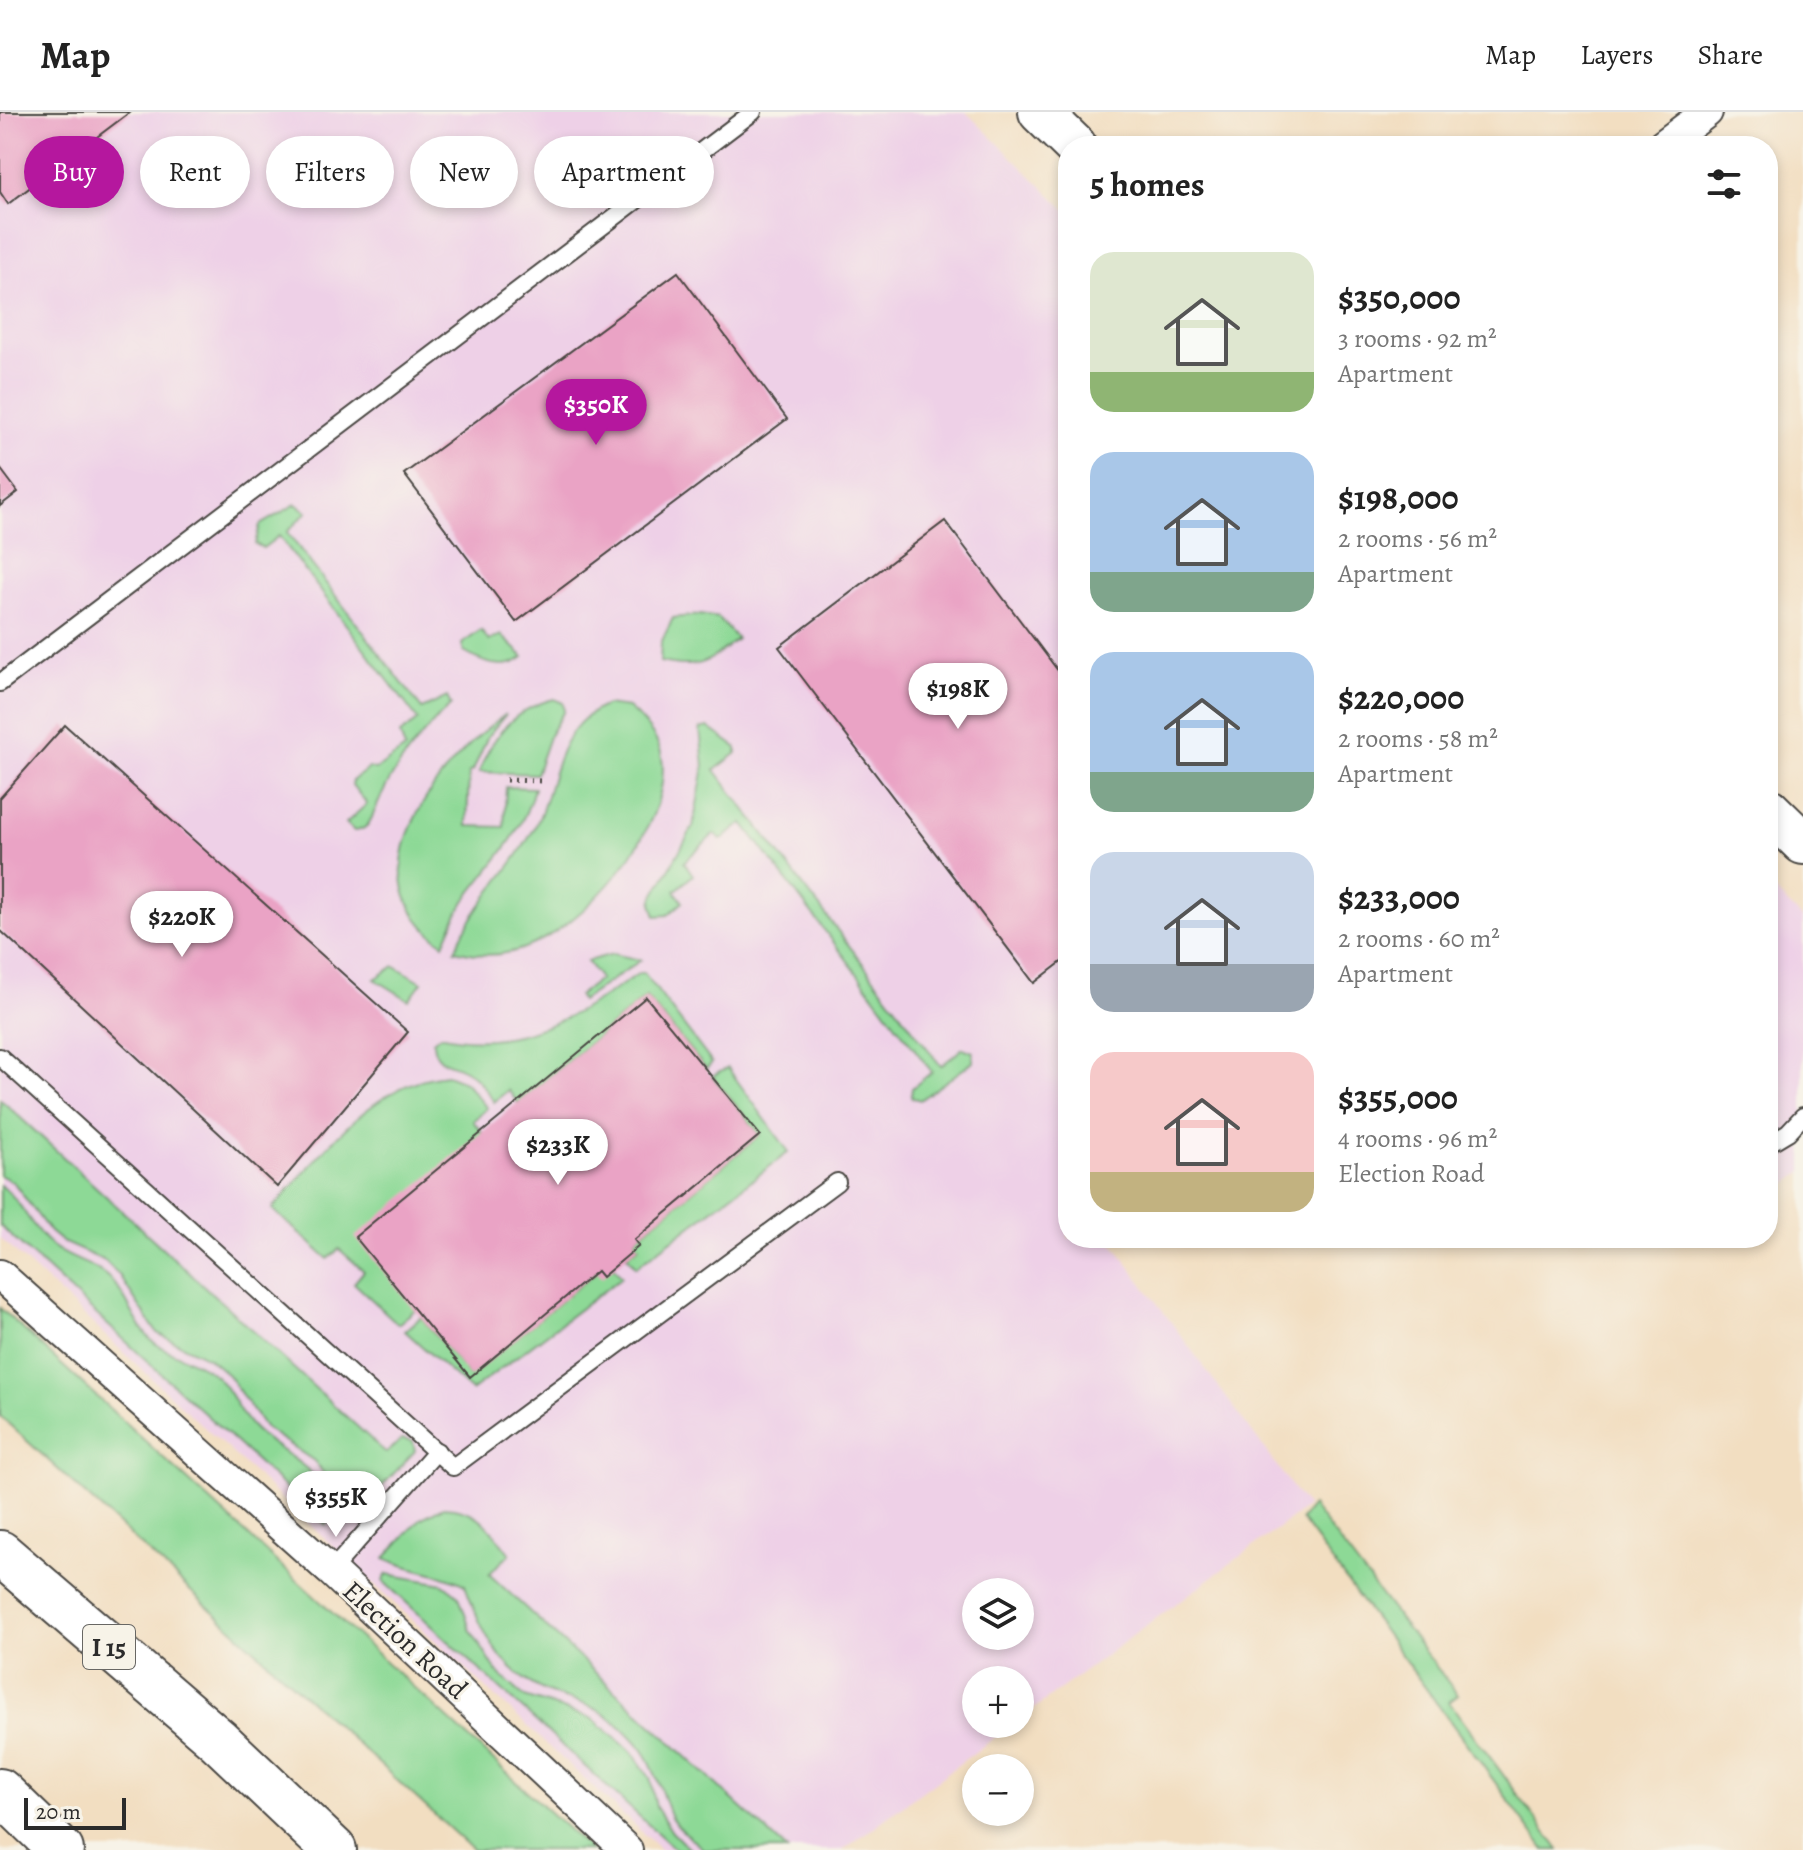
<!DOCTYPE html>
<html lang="en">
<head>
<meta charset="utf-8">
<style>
	:root { --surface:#fff; --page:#f6f6f6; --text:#222; --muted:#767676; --line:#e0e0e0; --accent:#b5179e }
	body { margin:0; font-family:Alegreya,serif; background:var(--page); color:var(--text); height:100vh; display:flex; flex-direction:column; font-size:30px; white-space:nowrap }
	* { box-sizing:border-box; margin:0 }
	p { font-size:26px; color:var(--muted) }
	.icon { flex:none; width:44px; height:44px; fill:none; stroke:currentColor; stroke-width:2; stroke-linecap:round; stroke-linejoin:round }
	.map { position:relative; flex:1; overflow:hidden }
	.details { position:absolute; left:1058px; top:24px; width:720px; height:1112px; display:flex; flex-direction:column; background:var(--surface); border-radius:32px; box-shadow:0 4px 12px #0003 }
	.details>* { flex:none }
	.hud { position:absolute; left:24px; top:24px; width:760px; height:72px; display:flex; gap:16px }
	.fabs { position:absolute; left:962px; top:1466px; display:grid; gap:16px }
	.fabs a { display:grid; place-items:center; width:72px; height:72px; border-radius:50%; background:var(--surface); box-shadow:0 4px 12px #0003; font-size:40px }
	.scale { position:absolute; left:24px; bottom:20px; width:102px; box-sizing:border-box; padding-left:8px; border:4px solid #2b2b2b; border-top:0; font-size:22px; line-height:28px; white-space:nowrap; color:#2b2b2b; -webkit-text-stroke:6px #f7f3e8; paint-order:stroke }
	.price { position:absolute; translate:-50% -68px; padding:0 18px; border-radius:28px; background:#fff; color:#222; font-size:26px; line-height:52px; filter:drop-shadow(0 2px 4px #0008) }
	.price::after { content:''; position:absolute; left:50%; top:48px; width:24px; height:18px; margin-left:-12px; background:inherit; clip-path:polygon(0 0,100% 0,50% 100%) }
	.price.current { background:var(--accent); color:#fff }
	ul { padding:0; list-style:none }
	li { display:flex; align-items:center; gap:24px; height:200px; padding:0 32px }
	li span { display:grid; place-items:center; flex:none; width:224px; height:160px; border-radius:24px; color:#555 }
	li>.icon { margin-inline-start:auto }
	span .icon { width:96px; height:96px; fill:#fffc; stroke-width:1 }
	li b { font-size:34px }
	h2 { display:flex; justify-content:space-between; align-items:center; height:96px; padding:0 32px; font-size:34px }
	.pill { padding:0 28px; border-radius:36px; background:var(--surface); box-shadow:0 4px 12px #0003; font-size:28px; line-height:72px }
	.pill.current { background:var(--accent); color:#fff }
	header { display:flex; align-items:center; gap:48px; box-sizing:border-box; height:112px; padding:0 40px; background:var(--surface); border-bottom:2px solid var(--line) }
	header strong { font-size:38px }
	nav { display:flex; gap:44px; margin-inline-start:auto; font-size:28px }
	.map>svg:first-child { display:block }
</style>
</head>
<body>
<header>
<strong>Map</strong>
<nav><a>Map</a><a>Layers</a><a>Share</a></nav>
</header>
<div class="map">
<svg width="1803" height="1738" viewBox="0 0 1803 1738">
	<rect width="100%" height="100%" fill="#f7f3e8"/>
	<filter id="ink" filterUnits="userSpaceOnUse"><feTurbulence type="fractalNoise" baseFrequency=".0125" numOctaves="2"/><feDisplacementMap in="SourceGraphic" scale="16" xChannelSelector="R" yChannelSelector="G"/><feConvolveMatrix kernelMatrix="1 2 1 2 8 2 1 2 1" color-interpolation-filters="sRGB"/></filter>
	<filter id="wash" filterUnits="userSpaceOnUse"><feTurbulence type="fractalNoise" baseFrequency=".006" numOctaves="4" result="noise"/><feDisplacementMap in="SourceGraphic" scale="32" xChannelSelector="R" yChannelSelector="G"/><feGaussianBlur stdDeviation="1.8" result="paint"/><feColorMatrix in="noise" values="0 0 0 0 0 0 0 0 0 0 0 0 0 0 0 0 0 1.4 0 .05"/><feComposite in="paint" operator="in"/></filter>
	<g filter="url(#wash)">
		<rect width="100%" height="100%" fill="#f2dec1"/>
		<g fill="#eed0e7" fill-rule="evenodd">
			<path d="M0 0H966L1068 100V1126H1109L1307 1395 1020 1607V1568H976V1612H1013L843 1738H661L0 1126ZM976 1480H1020V1524H976Z"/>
			<path d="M1768 773 1803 807V1060L1768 1085Z"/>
		</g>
		<g fill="#8dd996" stroke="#5c8260" stroke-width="2">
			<path d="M296 392 307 400 287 420 422 597 447 585 451 593C421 622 393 655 377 694 371 706 370 718 354 719L346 711 367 692 352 673 353 668 369 656 375 658 405 637 400 622 418 608 279 424 263 436 255 432 260 413Z"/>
			<path d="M700 503 719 506 737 527C706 552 700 558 660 550L661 531 673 506Z"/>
			<path d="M481 518 489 529 501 523 524 545C506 560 482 551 464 540L462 532Z"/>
			<path d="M554 587 563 591 564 599 550 622 536 662 479 660C493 622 514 597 554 587Z"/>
			<path d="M606 593 628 596C643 609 659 625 662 646 673 716 582 817 522 837 498 845 479 844 455 838 475 791 512 759 535 715 551 684 552 648 573 619 582 607 592 599 606 593Z"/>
			<path d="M506 602 488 624 473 659 469 660 467 714 504 715 506 675 534 676C524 719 496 748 470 782 458 797 452 815 444 832 347 764 438 651 506 602Z"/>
			<path d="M708 615 737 636V641L715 658 941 954 963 936 973 940V950L920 988 911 985 912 976 932 960 743 711 721 728 714 722 684 750 693 763 675 779 683 790 668 803 656 804 652 791 654 784 693 715 704 654 700 617Z"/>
			<path d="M613 842 641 848 581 889 578 884 600 867 587 849Z"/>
			<path d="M395 854 422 870 409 888 375 867Z"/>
			<path d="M639 861H644L712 951 706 957 646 885 518 991 508 978 494 990C487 979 479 967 468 960 452 949 434 954 433 929L440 923C514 941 581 903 639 861Z"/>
			<path d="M728 956 789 1040 636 1155 627 1144 639 1134 634 1128 760 1023 712 964Z"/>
			<path d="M447 963 465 970 487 996 473 1009 482 1020 415 1198 398 1212 354 1171 364 1159 339 1137 328 1147 272 1097C320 1045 372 969 447 963Z"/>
			<path d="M0 987 386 1341 402 1327 413 1329 415 1339 344 1415 335 1377 314 1349 265 1316 228 1263 208 1246 157 1221 119 1163 105 1149 62 1130 50 1120 14 1071 0 1063Z"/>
			<path d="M0 1073C22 1088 30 1116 51 1133 70 1149 96 1151 113 1170 128 1187 134 1209 149 1226 165 1242 190 1245 208 1258 230 1272 235 1297 252 1315 277 1343 346 1364 326 1413L0 1114Z"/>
			<path d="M614 1155 622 1165 471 1279 405 1219 421 1205 470 1264 597 1159Z"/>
			<path d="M0 1196 591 1738H473L0 1304Z"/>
			<path d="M1312 1394 1458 1583 1449 1590 1559 1738H1545L1301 1407Z"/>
			<path d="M443 1395C481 1397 488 1414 510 1442L489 1462 787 1738H704C694 1728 676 1716 670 1703 654 1664 656 1644 620 1614 591 1588 573 1592 543 1578 499 1558 480 1516 465 1473 437 1458 413 1460 385 1446L420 1407Z"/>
			<path d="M387 1462 443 1472 459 1484 470 1517 497 1560 525 1585 593 1607 632 1640 650 1666 656 1695 672 1720 690 1738H676L383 1469Z"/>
		</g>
		<g id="blocks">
			<g fill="#eaa3c5">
				<path d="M0 0H130L8 92 0 80Z"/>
				<path d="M678 160 787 307 516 510 404 362Z"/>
				<path d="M0 356 18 380 0 394Z"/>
				<path d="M945 409 1068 572V845L1034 871 779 535Z"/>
				<path d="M65 613 408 920 277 1075 0 818V686Z"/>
				<path d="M646 885 760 1023 634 1128 639 1134 627 1144 602 1165 597 1159 470 1265 355 1125Z"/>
			</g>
		</g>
	</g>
	<g filter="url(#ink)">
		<use href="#blocks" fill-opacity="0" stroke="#494642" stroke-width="2"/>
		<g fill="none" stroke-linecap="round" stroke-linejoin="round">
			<g stroke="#494642" stroke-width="20">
				<g id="lane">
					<path d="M0 571 753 0"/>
					<path d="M0 945 453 1355 837 1070"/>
					<path d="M1768 1032 1788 1020 1803 1004"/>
					<path d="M331 1459 437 1339"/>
				</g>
			</g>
			<g stroke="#494642" stroke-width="34">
				<g id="street">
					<path d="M1662 34 1707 0"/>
					<path d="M0 1163 331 1459 627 1738"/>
				</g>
			</g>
			<g stroke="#494642" stroke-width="46">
				<g id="secondary">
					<path d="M1040 0 1075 34"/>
					<path d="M1768 697 1803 731"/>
				</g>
			</g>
			<g stroke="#494642" stroke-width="48">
				<g id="highway">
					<path d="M0 1441 218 1628 334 1738"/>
					<path d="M0 1679 61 1738"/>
				</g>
			</g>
			<path stroke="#494642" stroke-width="5" stroke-dasharray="2 6" stroke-linecap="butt" d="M506 668 543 669"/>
			<use href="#lane" stroke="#fff" stroke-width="16"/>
			<use href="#street" stroke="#fff" stroke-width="30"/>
			<use href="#secondary" stroke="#fff" stroke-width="42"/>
			<use href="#highway" stroke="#fff" stroke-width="44"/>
		</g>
	</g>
	<g text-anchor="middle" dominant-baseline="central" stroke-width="6" stroke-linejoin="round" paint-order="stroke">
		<rect fill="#f7f3e8" stroke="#686764" stroke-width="2" x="83" y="1513" width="52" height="44" rx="6"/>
		<g font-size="26" font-weight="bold" fill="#2b2b2b">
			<text x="109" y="1535">I 15</text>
		</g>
		<g font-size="28" fill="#2b2b2b" stroke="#f7f3e8">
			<text transform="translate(405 1528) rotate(43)">Election Road</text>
		</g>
	</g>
</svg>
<div class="fabs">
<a><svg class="icon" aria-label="layers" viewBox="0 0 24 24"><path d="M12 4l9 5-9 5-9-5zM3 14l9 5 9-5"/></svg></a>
<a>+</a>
<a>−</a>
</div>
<div class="scale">20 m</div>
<b class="price current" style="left:596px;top:335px">$350K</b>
<b class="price" style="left:958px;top:619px">$198K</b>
<b class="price" style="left:182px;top:847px">$220K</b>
<b class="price" style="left:558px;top:1075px">$233K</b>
<b class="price" style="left:336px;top:1427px">$355K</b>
<div class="hud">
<a class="pill current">Buy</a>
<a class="pill">Rent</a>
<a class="pill">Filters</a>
<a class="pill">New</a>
<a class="pill">Apartment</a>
</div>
<section class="details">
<h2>5 homes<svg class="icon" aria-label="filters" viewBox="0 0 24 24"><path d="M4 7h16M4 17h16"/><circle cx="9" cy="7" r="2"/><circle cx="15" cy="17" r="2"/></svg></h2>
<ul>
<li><span style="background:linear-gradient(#dfe7d0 75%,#8fb573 0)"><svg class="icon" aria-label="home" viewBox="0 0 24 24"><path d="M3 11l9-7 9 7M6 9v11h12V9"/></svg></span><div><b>$350,000</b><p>3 rooms · 92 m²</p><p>Apartment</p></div></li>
<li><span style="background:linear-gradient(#a9c7e8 75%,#7fa58c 0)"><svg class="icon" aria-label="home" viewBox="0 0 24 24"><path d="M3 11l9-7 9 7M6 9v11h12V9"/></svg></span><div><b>$198,000</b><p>2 rooms · 56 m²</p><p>Apartment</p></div></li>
<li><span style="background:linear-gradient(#a9c7e8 75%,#7fa58c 0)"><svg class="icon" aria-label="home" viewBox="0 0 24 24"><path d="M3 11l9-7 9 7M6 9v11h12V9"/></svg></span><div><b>$220,000</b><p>2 rooms · 58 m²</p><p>Apartment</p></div></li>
<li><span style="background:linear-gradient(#c9d6e8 70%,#9aa5b1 0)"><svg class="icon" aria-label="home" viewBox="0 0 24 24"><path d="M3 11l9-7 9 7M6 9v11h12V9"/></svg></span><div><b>$233,000</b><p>2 rooms · 60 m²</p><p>Apartment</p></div></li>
<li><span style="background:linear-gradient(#f6c9c9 75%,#c2b280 0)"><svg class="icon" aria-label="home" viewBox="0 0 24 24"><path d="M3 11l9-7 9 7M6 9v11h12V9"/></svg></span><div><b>$355,000</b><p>4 rooms · 96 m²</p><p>Election Road</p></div></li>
</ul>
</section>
</div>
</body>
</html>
